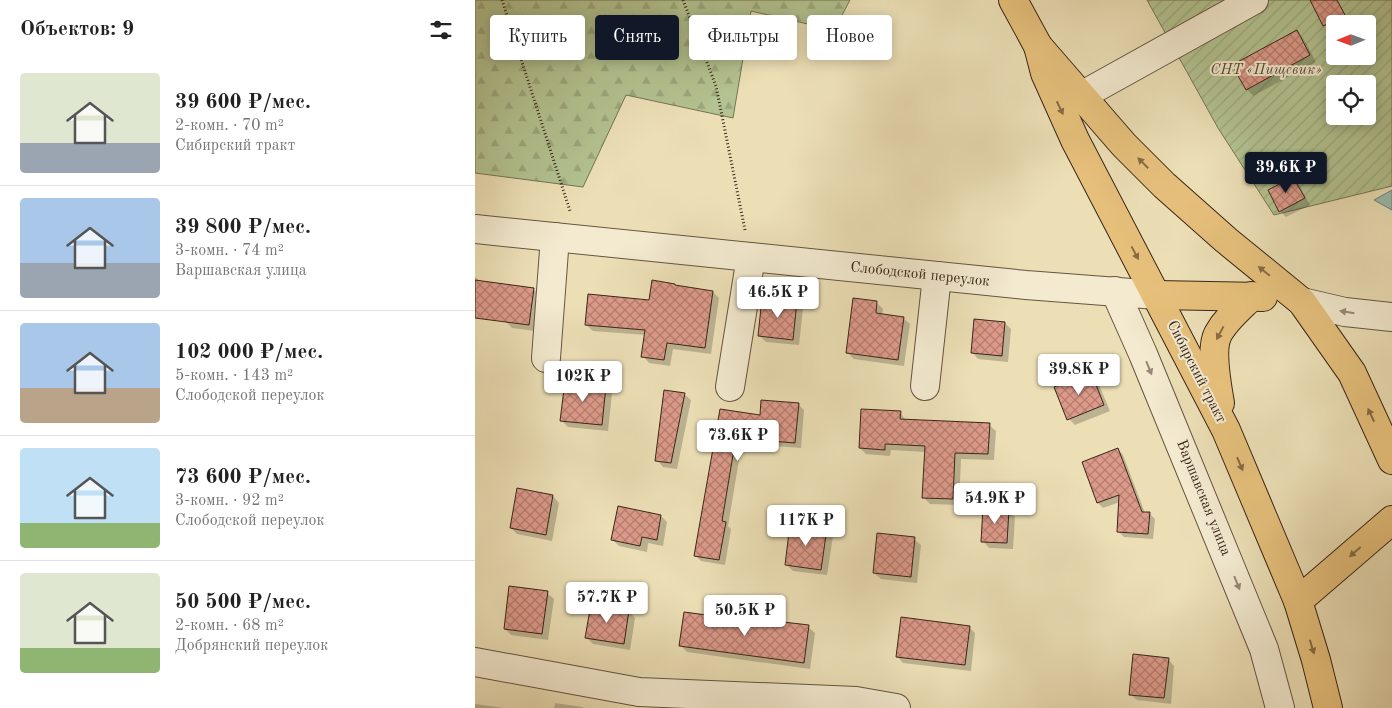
<!DOCTYPE html>
<html lang="ru">
<head>
<meta charset="utf-8">
<style>
	:root { --surface:#fff; --page:#f6f6f6; --text:#222; --muted:#767676; --line:#e0e0e0; --accent:#111827 }
	body { margin:0; font-family:"Old Standard TT",serif; background:var(--page); color:var(--text); height:100vh; display:flex; flex-direction:column; font-size:19px; white-space:nowrap }
	* { box-sizing:border-box; margin:0 }
	p { font-size:16px; color:var(--muted) }
	.icon { flex:none; width:28px; height:28px; fill:none; stroke:currentColor; stroke-width:2; stroke-linecap:round; stroke-linejoin:round }
	.map { position:relative; flex:1; overflow:hidden }
	.details { display:flex; flex-direction:column; background:var(--surface); width:475px }
	.details>* { flex:none }
	.top-card { position:absolute; left:15px; top:15px; width:475px; height:45px; display:flex; gap:10px }
	.needle { width:32px; rotate:269deg }
	.controls { position:absolute; left:851px; top:15px; display:grid; gap:10px }
	.controls a { display:grid; place-items:center; width:50px; height:50px; border-radius:5px; background:var(--surface); box-shadow:0 2px 12px #0003; font-size:25px }
	.price { position:absolute; translate:-50% -42px; padding:0 11px; border-radius:5px; background:#fff; color:#222; font-size:16px; line-height:32px; filter:drop-shadow(0 1px 2px #0008) }
	.price::after { content:''; position:absolute; left:50%; top:30px; width:15px; height:11px; margin-left:-8px; background:inherit; clip-path:polygon(0 0,100% 0,50% 100%) }
	.price.current { background:var(--accent); color:#fff }
	ul { padding:0; list-style:none }
	li { display:flex; align-items:center; gap:15px; height:125px; padding:0 20px }
	li+li { border-top:1px solid var(--line) }
	li span { display:grid; place-items:center; flex:none; width:140px; height:100px; border-radius:5px; color:#555 }
	li>.icon { margin-inline-start:auto }
	span .icon { width:60px; height:60px; fill:#fffc; stroke-width:1 }
	li b { font-size:21px }
	h2 { display:flex; justify-content:space-between; align-items:center; height:60px; padding:0 20px; font-size:21px }
	.chip { padding:0 18px; border-radius:5px; background:var(--surface); box-shadow:0 2px 12px #0003; font-size:18px; line-height:45px }
	.chip.current { background:var(--accent); color:#fff }
	main { display:flex; flex:1; min-height:0 }
	.map>svg:first-child { display:block }
</style>
</head>
<body>
<main>
<section class="details">
<h2>Объектов: 9<svg class="icon" aria-label="filters" viewBox="0 0 24 24"><path d="M4 7h16M4 17h16"/><circle cx="9" cy="7" r="2"/><circle cx="15" cy="17" r="2"/></svg></h2>
<ul>
<li><span style="background:linear-gradient(#dfe7d0 70%,#9aa5b1 0)"><svg class="icon" aria-label="home" viewBox="0 0 24 24"><path d="M3 11l9-7 9 7M6 9v11h12V9"/></svg></span><div><b>39 600 ₽/мес.</b><p>2-комн. · 70 m²</p><p>Сибирский тракт</p></div></li>
<li><span style="background:linear-gradient(#a9c7e8 65%,#9aa5b1 0)"><svg class="icon" aria-label="home" viewBox="0 0 24 24"><path d="M3 11l9-7 9 7M6 9v11h12V9"/></svg></span><div><b>39 800 ₽/мес.</b><p>3-комн. · 74 m²</p><p>Варшавская улица</p></div></li>
<li><span style="background:linear-gradient(#a9c7e8 65%,#b9a48a 0)"><svg class="icon" aria-label="home" viewBox="0 0 24 24"><path d="M3 11l9-7 9 7M6 9v11h12V9"/></svg></span><div><b>102 000 ₽/мес.</b><p>5-комн. · 143 m²</p><p>Слободской переулок</p></div></li>
<li><span style="background:linear-gradient(#bfe0f5 75%,#8fb573 0)"><svg class="icon" aria-label="home" viewBox="0 0 24 24"><path d="M3 11l9-7 9 7M6 9v11h12V9"/></svg></span><div><b>73 600 ₽/мес.</b><p>3-комн. · 92 m²</p><p>Слободской переулок</p></div></li>
<li><span style="background:linear-gradient(#dfe7d0 75%,#8fb573 0)"><svg class="icon" aria-label="home" viewBox="0 0 24 24"><path d="M3 11l9-7 9 7M6 9v11h12V9"/></svg></span><div><b>50 500 ₽/мес.</b><p>2-комн. · 68 m²</p><p>Добрянский переулок</p></div></li>
</ul>
</section>
<div class="map">
<svg width="917" height="708" viewBox="0 0 917 708">
	<defs>
		<pattern id="forest-firs" width="22" height="20" patternUnits="userSpaceOnUse" patternTransform="scale(1.25)"><rect width="22" height="20" fill="#b3c391"/><path d="M5 1l3.5 6h-7zM16 11l3.5 6h-7z" fill="#9ba77c"/></pattern>
		<pattern id="garden-furrows" width="10" height="10" patternUnits="userSpaceOnUse" patternTransform="scale(1.25)"><rect width="10" height="10" fill="#b3c391"/><path d="M-1 1l2-2M0 10L10 0M9 11l2-2" fill="none" stroke="#9ba77c"/></pattern>
		<pattern id="building-cross-hatch" width="8" height="8" patternUnits="userSpaceOnUse" patternTransform="scale(1.25)"><rect width="8" height="8" fill="#dd9a8a"/><path d="M0 0l8 8M0 8l8-8" fill="none" stroke="#b47d70"/></pattern>
	</defs>
	<rect width="100%" height="100%" fill="#ecdfb6"/>
	<filter id="stains"><feTurbulence type="fractalNoise" baseFrequency=".004" numOctaves="4"/><feColorMatrix values="0 0 0 0 .2 0 0 0 0 .09 0 0 0 0 .02 0 0 0 .5 -.17"/></filter>
	<radialGradient id="worn" r=".72"><stop offset=".6" stop-color="#630" stop-opacity="0"/><stop offset="1" stop-color="#630" stop-opacity=".3"/></radialGradient>
	<path fill="url(#forest-firs)" stroke="#767454" d="M0 0H375L359 30 276 11 258 118 151 95 108 187 0 173Z"/>
	<path fill="url(#garden-furrows)" stroke="#767454" fill-rule="evenodd" d="M672 0H917V186L799 215 743 128ZM860 24H892V56H860ZM860 84H892V116H860Z"/>
	<path fill="#99bcb3" stroke="#738075" d="M917 190V210L899 200Z"/>
	<g fill="#0003">
		<path d="M845 0H862L872 18 852 28 838 4Z"/>
		<path d="M822 32 828 38 841 62 778 96 772 89Z"/>
		<path d="M818 178 824 185 835 205 811 217 805 211Z"/>
		<path d="M0 277 6 282 58 289 65 295 60 331 37 328 30 321 0 309Z"/>
		<path d="M202 287 238 292 244 298 236 354 198 349 195 366 174 363 168 356 171 335 118 331 111 325 175 301Z"/>
		<path d="M321 303 328 309 324 345 291 342 284 335Z"/>
		<path d="M402 303 408 309 407 315 428 318 435 324 429 366 379 359 373 353Z"/>
		<path d="M530 323 536 329 533 362 503 359 497 352Z"/>
		<path d="M615 373 622 380 635 411 600 425 594 419Z"/>
		<path d="M131 387 137 394 133 431 93 427 86 420Z"/>
		<path d="M209 394 216 400 202 469 188 467 182 460Z"/>
		<path d="M323 404 329 410 326 448 275 444 274 449 266 448 253 526 256 529 250 565 226 561 220 555 246 411 286 416Z"/>
		<path d="M425 412 431 421 514 425 521 431 519 460 486 459 484 505 455 504 448 497 451 452 416 450 415 456 391 454 385 448Z"/>
		<path d="M643 449 648 455 670 513H674L680 519 678 539 649 537 644 532 645 502 628 508 623 503 608 462Z"/>
		<path d="M43 490 78 496 84 503 77 541 42 534 36 528Z"/>
		<path d="M533 510 540 517 538 549 514 548 508 541Z"/>
		<path d="M186 516 192 522 188 546 173 543 172 552 144 546 138 540Z"/>
		<path d="M351 529 358 536 352 575 318 571 311 564Z"/>
		<path d="M439 539 446 545 442 583 406 579 399 573Z"/>
		<path d="M72 593 79 599 73 640 36 635 30 629Z"/>
		<path d="M154 611 160 618 155 650 118 644 112 638Z"/>
		<path d="M292 625 333 627 340 633 335 669 212 652 206 646Z"/>
		<path d="M494 627 500 633 496 671 428 663 422 656Z"/>
		<path d="M693 659 699 666 696 704 662 700 655 694Z"/>
		<path d="M80 703 107 707 109 708H79Z"/>
		<path d="M0 704 29 708H0Z"/>
	</g>
	<g fill="url(#building-cross-hatch)" stroke="#392518">
		<path d="M835 0H862L870 15 848 26Z"/>
		<path d="M822 30 835 55 771 90 757 65Z"/>
		<path d="M818 177 830 198 804 212 793 190Z"/>
		<path d="M0 280 59 288 54 325 0 318Z"/>
		<path d="M177 280 200 284V285L238 291 230 348 192 343 189 360 166 357 170 330 110 325 113 294 174 300Z"/>
		<path d="M287 298 322 301 318 340 283 336Z"/>
		<path d="M378 298 402 301 401 313 429 317 423 360 371 353Z"/>
		<path d="M499 319 530 322 527 356 496 353Z"/>
		<path d="M616 372 629 405 592 420 579 387Z"/>
		<path d="M90 381 131 386 127 425 85 421Z"/>
		<path d="M189 390 210 393 196 463 180 461Z"/>
		<path d="M286 400 324 403 320 443 269 439V444L260 443 247 521 251 522 244 560 219 556 245 409 285 415Z"/>
		<path d="M386 409 426 411 425 419 515 423 513 454 480 453 478 499 447 498 450 446 410 444V450L384 448Z"/>
		<path d="M643 448 667 512H675L673 534 642 532 644 495 622 503 607 462Z"/>
		<path d="M42 488 78 495 71 535 35 528Z"/>
		<path d="M143 506 186 515 182 540 167 537 165 546 136 540Z"/>
		<path d="M508 507 534 509 532 543 506 542Z"/>
		<path d="M315 524 352 528 346 570 310 565Z"/>
		<path d="M402 533 440 537 436 577 398 573Z"/>
		<path d="M34 586 73 591 67 634 29 629Z"/>
		<path d="M116 604 154 610 149 644 110 638Z"/>
		<path d="M209 612 291 623V620L334 625 329 663 204 646Z"/>
		<path d="M426 617 495 626 490 665 421 657Z"/>
		<path d="M658 654 694 658 689 698 654 695Z"/>
	</g>
	<g fill="none" stroke-linecap="round" stroke-linejoin="round">
		<g stroke="#665440" stroke-width="30">
			<g id="minor">
				<path d="M606 96 779 0"/>
				<path d="M0 229 551 285 682 295"/>
				<path d="M640 291 668 354 789 649 805 708"/>
				<path d="M827 302 870 312 917 317"/>
				<path d="M71 358 80 237"/>
				<path d="M450 386 462 276"/>
				<path d="M255 387 276 257"/>
				<path d="M0 662 164 692 381 701 421 708"/>
			</g>
		</g>
		<g stroke="#392518" stroke-width="30">
			<g id="major">
				<path d="M538 0 563 46 649 145 689 185 751 240 827 302 877 373 917 460"/>
				<path d="M563 46 570 73 600 140 751 430 823 601 841 660 853 708"/>
				<path d="M682 295 788 297"/>
				<path d="M745 403C742 386 735 349 743 334 751 319 765 308 777 296"/>
				<path d="M823 601 917 520"/>
			</g>
		</g>
		<g stroke="#392518" stroke-width="3" stroke-dasharray="1 2.5" stroke-linecap="butt">
			<path d="M27 0 95 211"/>
			<path d="M208 0 241 86 270 230"/>
		</g>
		<use href="#minor" stroke="#f3ead0" stroke-width="28"/>
		<use href="#major" stroke="#e6c07b" stroke-width="28"/>
	</g>
	<defs><path id="oneway-solid" d="M-6-.8H1V-3.2L6.5 0L1 3.2V.8H-6Z" transform="scale(1.25)"/></defs>
	<g fill="#876b45">
		<use href="#oneway-solid" transform="translate(585 108) rotate(65)"/>
		<use href="#oneway-solid" transform="translate(668 163) rotate(-135)"/>
		<use href="#oneway-solid" transform="translate(660 253) rotate(62)"/>
		<use href="#oneway-solid" transform="translate(789 271) rotate(-141)"/>
		<use href="#oneway-solid" transform="translate(745 333) rotate(118)"/>
		<use href="#oneway-solid" transform="translate(896 415) rotate(-115)"/>
		<use href="#oneway-solid" transform="translate(765 464) rotate(67)"/>
		<use href="#oneway-solid" transform="translate(880 552) rotate(139)"/>
		<use href="#oneway-solid" transform="translate(837 647) rotate(73)"/>
	</g>
	<g fill="#968874">
		<use href="#oneway-solid" transform="translate(872 312) rotate(-171)"/>
		<use href="#oneway-solid" transform="translate(674 368) rotate(68)"/>
		<use href="#oneway-solid" transform="translate(762 583) rotate(68)"/>
	</g>
	<g text-anchor="middle" dominant-baseline="central" stroke-width="4" stroke-linejoin="round" paint-order="stroke">
		<g font-size="15" font-style="italic" fill="#584c36" stroke="#f3ead0">
			<text x="791" y="70">СНТ «Пищевик»</text>
		</g>
		<g font-size="15" fill="#392518" stroke="#f3ead0">
			<text transform="translate(445 275) rotate(6)">Слободской переулок</text>
			<text transform="translate(721 372) rotate(63)">Сибирский тракт</text>
			<text transform="translate(728 498) rotate(68)">Варшавская улица</text>
		</g>
	</g>
	<rect width="100%" height="100%" filter="url(#stains)"/>
	<rect width="100%" height="100%" fill="url(#worn)"/>
</svg>
<div class="controls">
<a><svg class="needle" viewBox="-14 -14 28 28"><path d="M0-13l5 13h-10z" fill="#e53935"/><path d="M0 13l5-13h-10z" fill="#767676"/></svg></a>
<a><svg class="icon" aria-label="locate" viewBox="0 0 24 24"><circle cx="12" cy="12" r="6"/><path d="M12 2v4M12 18v4M2 12h4M18 12h4"/></svg></a>
</div>
<b class="price current" style="left:811px;top:194px">39.6K ₽</b>
<b class="price" style="left:303px;top:319px">46.5K ₽</b>
<b class="price" style="left:604px;top:396px">39.8K ₽</b>
<b class="price" style="left:108px;top:403px">102K ₽</b>
<b class="price" style="left:263px;top:462px">73.6K ₽</b>
<b class="price" style="left:520px;top:525px">54.9K ₽</b>
<b class="price" style="left:331px;top:547px">117K ₽</b>
<b class="price" style="left:132px;top:624px">57.7K ₽</b>
<b class="price" style="left:270px;top:637px">50.5K ₽</b>
<div class="top-card">
<a class="chip">Купить</a>
<a class="chip current">Снять</a>
<a class="chip">Фильтры</a>
<a class="chip">Новое</a>
</div>
</div>
</main>
</body>
</html>
